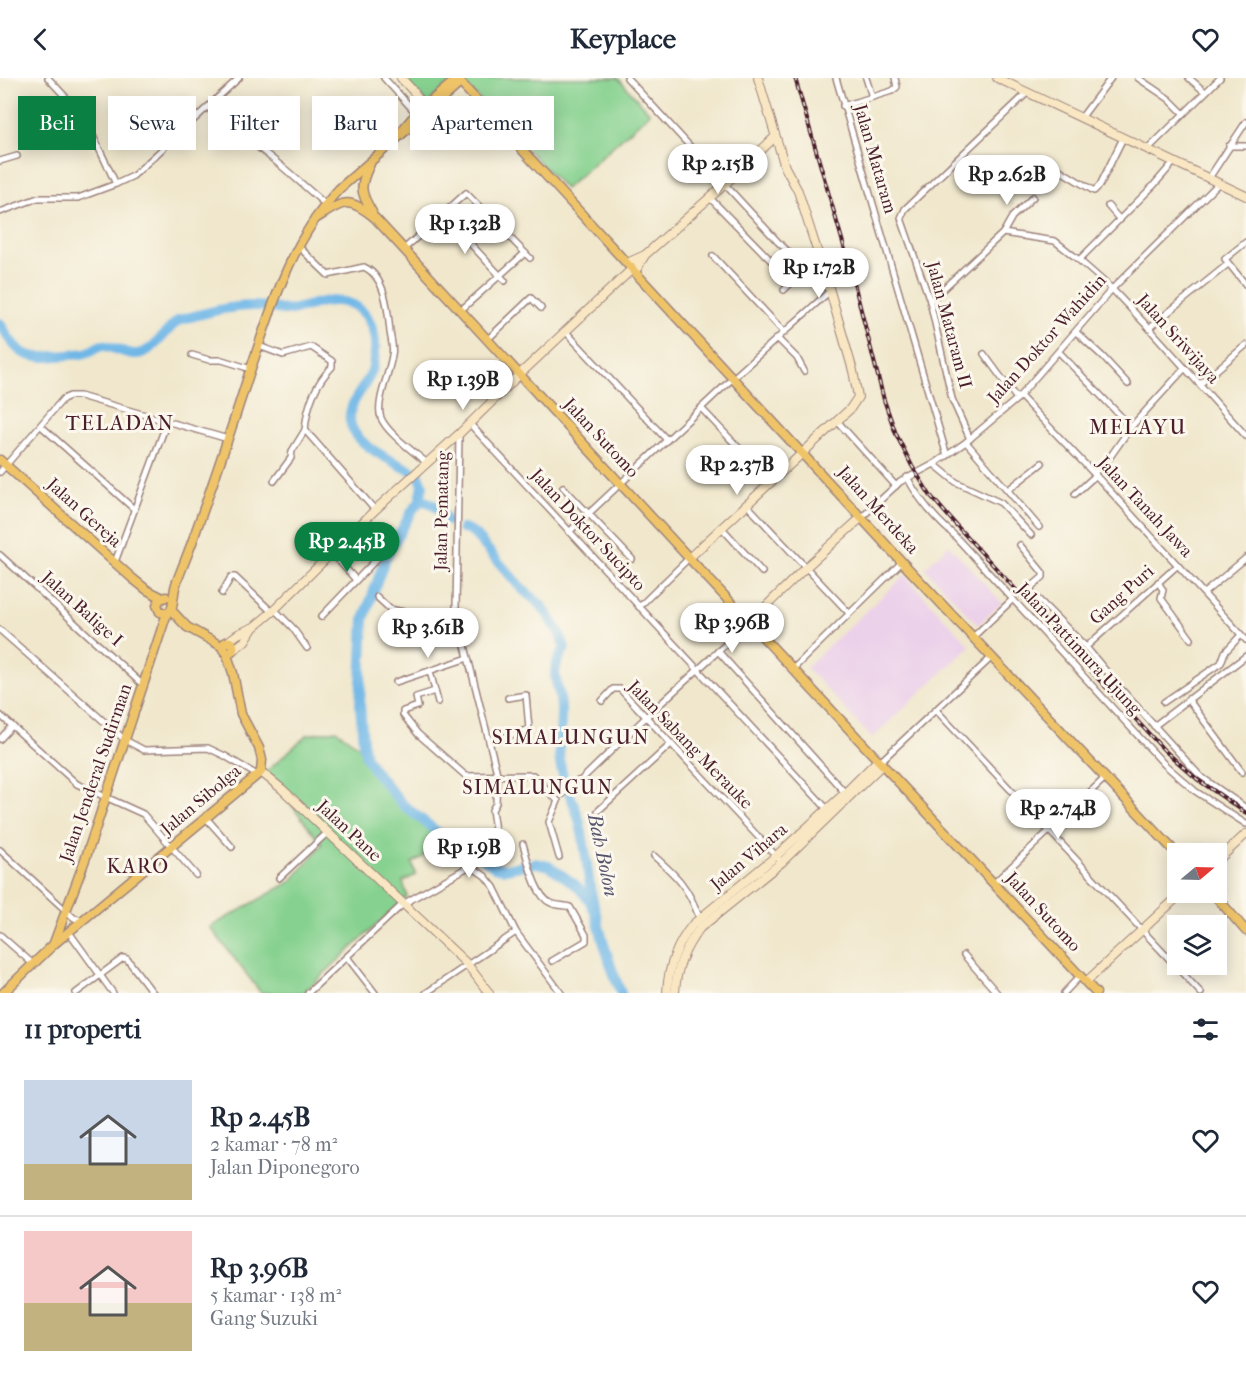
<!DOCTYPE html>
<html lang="id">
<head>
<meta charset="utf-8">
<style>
	:root { --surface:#fff; --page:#f6f6f7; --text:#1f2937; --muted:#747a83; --line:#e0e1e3; --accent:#0b8043 }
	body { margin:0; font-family:"IM FELL French Canon",serif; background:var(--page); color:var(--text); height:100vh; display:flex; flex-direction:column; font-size:22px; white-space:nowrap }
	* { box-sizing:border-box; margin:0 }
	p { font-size:20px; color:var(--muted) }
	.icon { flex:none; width:33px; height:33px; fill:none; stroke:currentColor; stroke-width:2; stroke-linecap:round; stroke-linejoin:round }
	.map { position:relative; height:915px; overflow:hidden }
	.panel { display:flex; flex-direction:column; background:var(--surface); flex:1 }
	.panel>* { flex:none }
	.hud { position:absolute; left:18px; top:18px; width:600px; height:54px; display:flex; gap:12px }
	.needle { width:39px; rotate:71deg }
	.buttons { position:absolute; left:1167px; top:765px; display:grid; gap:12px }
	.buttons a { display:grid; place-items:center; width:60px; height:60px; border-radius:0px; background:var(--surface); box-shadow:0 3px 15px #0003; font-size:30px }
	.price { position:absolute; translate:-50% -51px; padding:0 14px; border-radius:21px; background:#fff; color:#222; font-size:20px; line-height:39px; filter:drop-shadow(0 2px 3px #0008) }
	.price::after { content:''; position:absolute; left:50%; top:36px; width:18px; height:14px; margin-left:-9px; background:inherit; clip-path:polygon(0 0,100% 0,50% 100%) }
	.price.on { background:var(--accent); color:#fff }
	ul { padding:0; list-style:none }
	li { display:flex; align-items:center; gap:18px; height:150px; padding:0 24px }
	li+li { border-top:2px solid var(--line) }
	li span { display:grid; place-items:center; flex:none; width:168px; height:120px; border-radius:0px; color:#555 }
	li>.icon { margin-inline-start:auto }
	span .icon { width:72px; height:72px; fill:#fffc; stroke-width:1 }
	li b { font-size:26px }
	h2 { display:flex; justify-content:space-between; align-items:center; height:72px; padding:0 24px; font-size:26px }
	.pill { padding:0 21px; border-radius:0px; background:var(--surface); box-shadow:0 3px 15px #0003; font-size:21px; line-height:54px }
	.pill.on { background:var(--accent); color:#fff }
	header { display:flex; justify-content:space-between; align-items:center; height:78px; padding:0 24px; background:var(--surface); font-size:27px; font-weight:700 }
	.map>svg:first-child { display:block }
</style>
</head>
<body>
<header><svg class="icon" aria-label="back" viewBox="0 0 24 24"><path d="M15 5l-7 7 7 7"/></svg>Keyplace<svg class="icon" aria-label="heart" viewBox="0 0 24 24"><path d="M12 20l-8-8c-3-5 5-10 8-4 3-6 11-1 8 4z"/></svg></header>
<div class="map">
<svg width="1246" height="915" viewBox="0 0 1246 915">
	<rect width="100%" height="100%" fill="#fbf7ec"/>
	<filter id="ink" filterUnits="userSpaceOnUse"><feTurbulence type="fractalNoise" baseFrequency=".0167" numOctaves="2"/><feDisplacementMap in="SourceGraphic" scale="12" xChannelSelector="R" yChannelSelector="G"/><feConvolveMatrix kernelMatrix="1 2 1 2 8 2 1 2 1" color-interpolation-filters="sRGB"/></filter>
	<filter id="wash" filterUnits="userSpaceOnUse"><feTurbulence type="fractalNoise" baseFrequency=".008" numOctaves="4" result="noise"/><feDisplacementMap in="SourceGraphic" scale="24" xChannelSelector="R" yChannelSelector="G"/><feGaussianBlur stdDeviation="1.35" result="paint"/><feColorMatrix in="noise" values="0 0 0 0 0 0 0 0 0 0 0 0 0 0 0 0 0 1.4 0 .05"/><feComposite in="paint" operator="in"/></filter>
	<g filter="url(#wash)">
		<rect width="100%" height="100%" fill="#f0e7cc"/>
		<g fill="#ecd1ea">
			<path d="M949 467 1002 525 978 547 925 490Z"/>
			<path d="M905 497 970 568 872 660 806 589Z"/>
		</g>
		<g fill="#86d18f" stroke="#68785d" stroke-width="1.5">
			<path d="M403 0H455L427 26Z"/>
			<path d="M469 0H618L650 35 565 111 464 5Z"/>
			<path d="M336 652 360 669 372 695 397 725 442 762 426 771 424 778 412 785 416 797 403 803 407 819 303 915H261L210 849 292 803 322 766 266 694 307 657Z"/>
		</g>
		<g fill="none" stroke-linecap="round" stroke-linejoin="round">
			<g stroke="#6fb7e7" stroke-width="10">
				<path d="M0 245C15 273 24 283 56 278 66 277 76 277 85 275 91 274 96 269 102 267 113 269 123 275 134 276 153 277 165 252 179 242 203 236 231 227 256 228 266 228 277 232 287 232 300 232 311 226 323 224 366 217 381 251 373 289 369 308 344 325 351 347 357 370 400 386 419 397L423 407 420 423 412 433 385 481 364 541 360 626 363 665 366 679 374 692 402 726 455 768 475 773 494 789 506 791 536 785 549 788 576 807 589 822 598 840"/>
				<path d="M421 417 420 423C434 422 440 434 448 443"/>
				<path d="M462 451 468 452 475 457 522 511 541 527 559 554 565 570C546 598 560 602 561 631 562 649 557 667 560 685 564 709 577 728 581 750 586 771 587 793 591 814 598 848 608 883 621 915"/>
			</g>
		</g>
	</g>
	<g filter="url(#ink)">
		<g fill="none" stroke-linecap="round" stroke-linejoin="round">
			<g stroke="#9d837c" stroke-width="8">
				<g id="street">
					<path d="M48 0 84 39 116 106"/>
					<path d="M384 0 416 35"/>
					<path d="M836 0 947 378"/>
					<path d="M866 0 872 19"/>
					<path d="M1138 0 1169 21 1183 35"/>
					<path d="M1189 0 1205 14"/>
					<path d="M843 28 892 13 897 9 895 0"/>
					<path d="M208 29 285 91 325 126"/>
					<path d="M1081 40 1111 0"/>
					<path d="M1229 68H1246"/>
					<path d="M1148 71 1220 0"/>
					<path d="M0 83 17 78"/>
					<path d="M1045 83 1094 113 1100 107 1123 60"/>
					<path d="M1209 100 1246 44"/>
					<path d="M709 119 788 200 790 206 784 212"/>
					<path d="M1108 128 1120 142"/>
					<path d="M0 134 38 120H78L116 106 133 98 239 0"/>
					<path d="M442 135 505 203"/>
					<path d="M1003 155 1012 139 1033 119"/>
					<path d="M1246 164 1225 181 1246 207"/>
					<path d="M299 169 328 197 364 189C386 199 388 233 390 254 391 262 394 270 392 277 390 294 375 325 381 340 387 355 414 374 427 385"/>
					<path d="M404 171 466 115 530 180"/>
					<path d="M713 178 784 254"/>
					<path d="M1079 182 1153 108 1174 84"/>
					<path d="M930 223 1003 155 1055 163 1079 182 1112 211 1149 250 1246 358"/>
					<path d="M461 232 525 175"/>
					<path d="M1149 250 1228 186"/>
					<path d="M566 254 667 362"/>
					<path d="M1076 254 1102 278 1128 306"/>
					<path d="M777 260 797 280 804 293"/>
					<path d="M488 261 531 220 541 230"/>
					<path d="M259 268 283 277 311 269 332 283V289C315 306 307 328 305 352L375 432"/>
					<path d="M1059 274 1131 349"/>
					<path d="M984 276 1017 321"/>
					<path d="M192 277 209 282H222L251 291"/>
					<path d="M1200 306 1246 267"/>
					<path d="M1020 318 1100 402 1246 562"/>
					<path d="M701 330 771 404"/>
					<path d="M837 343 896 408"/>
					<path d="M469 345 829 733"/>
					<path d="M41 348 134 431"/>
					<path d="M459 357 456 532 497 695 496 725 492 732 496 759C486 769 478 776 475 791"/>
					<path d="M970 361 952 321 930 223 901 140 905 131 1028 14"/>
					<path d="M966 364 1039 449"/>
					<path d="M934 386 956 404 1001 425 1031 457"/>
					<path d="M0 394 63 321 70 318H80L228 361"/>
					<path d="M1094 395 1110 379 1131 349 1185 290"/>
					<path d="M907 399C919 422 933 439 953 456L1164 686 1195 713 1246 746"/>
					<path d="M274 403 291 380 292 373 305 352"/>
					<path d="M563 409 632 481"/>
					<path d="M1008 412 1042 385"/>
					<path d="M1075 416 1096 397"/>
					<path d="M746 426 849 535"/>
					<path d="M862 439 900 404 934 386 966 364 1017 321 1112 211 1219 105"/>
					<path d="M721 449 762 494"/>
					<path d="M569 454 733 300 830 213 778 164 627 0"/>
					<path d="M1020 467 1043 495V499L1031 509 1032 515 1086 569 1121 611 1200 698 1246 730"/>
					<path d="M332 475 356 502"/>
					<path d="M0 477 143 607"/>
					<path d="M115 484 167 344"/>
					<path d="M1158 504 1163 512 1161 520 1191 561"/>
					<path d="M222 515 231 499H235L272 534"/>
					<path d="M1204 515 1246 480"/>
					<path d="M377 519 390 531 422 538 428 554"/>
					<path d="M639 529 689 480"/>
					<path d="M275 532 292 549 307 570"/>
					<path d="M321 539 391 466"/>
					<path d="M0 552 125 662 144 672 208 670 225 678 257 697"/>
					<path d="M973 559 1013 521"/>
					<path d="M408 560 459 545"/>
					<path d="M1086 569 1178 487"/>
					<path d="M718 573 847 717"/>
					<path d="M793 591 902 484"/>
					<path d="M430 593 438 624"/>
					<path d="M396 604 468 580"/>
					<path d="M435 613 416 619 418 628 403 633V637L418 656 466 698 533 697 558 723 549 744 559 779"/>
					<path d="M1188 621 1242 694"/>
					<path d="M602 623 613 611H620L778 780"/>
					<path d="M1164 624 1221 585 1225 574 1241 557"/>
					<path d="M936 632 1201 915"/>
					<path d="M0 637 77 706 143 736 196 797"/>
					<path d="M1154 648 1246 578"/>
					<path d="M0 661 12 648"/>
					<path d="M490 664 529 651 526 617 508 620"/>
					<path d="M880 684 992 579"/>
					<path d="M563 716 572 705 581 702 646 639 749 545"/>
					<path d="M598 733 671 666"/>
					<path d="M206 740 232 769"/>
					<path d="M523 766C528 782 535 819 551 825 557 828 564 827 570 829L586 857V863L552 883"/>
					<path d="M0 772 74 840 82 842"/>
					<path d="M654 778C678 799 688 809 699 839"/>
					<path d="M279 800 328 754"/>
					<path d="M994 805 1105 700"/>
					<path d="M69 854 113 915"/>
					<path d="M0 857 33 886"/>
					<path d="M964 877 997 915"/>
					<path d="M347 879 375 915"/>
					<path d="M76 915 123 880 127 881 153 915"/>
					<path d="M308 915 403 826 468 789 475 791 485 798 494 809 516 854 561 915"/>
					<path d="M426 915 516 854"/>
					<path d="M1064 915 1080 898"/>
				</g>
			</g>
			<g stroke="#9d837c" stroke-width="10">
				<g id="secondary">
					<path d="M401 0 414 14 423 29"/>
					<path d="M997 0 1246 118"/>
					<path d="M627 185 645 177 724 107 775 59"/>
					<path d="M635 194 645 177"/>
					<path d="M689 480 850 331 858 319 853 293 830 213 798 113 785 89 758 0"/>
					<path d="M749 545 805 490 862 439"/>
					<path d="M227 564 238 556 254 549 272 534 375 432 459 356 520 296 632 191"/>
					<path d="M233 572 245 563 253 550"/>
					<path d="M261 694 282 711 467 886 489 915"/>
					<path d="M1216 784 1246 756"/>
					<path d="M1086 904 1183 814"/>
					<path d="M667 915C668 889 677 866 693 846L776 778 845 715 878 682"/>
					<path d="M675 915C676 891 685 869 700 850L782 784 882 687"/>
				</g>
			</g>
			<g stroke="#9d837c" stroke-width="11">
				<g id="primary">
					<path d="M398 59C413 34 436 20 457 1L902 484 1178 777"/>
					<path d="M370 86C359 108 360 114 372 134"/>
					<path d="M315 141C343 124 347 117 375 140L689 480 1096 915"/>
					<path d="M0 382 132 500 147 512 163 520"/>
					<path d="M166 519 160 521 157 527 160 534 167 535"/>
					<path d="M171 532C174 524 173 515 176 506 183 487 191 469 197 450 215 400 232 349 248 299 271 232 289 165 339 111L458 7"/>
					<path d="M171 532 187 549 223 569"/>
					<circle cx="228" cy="569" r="5.5"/>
					<path d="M1212 814 1246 853"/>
					<path d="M54 865 86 779 167 535"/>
					<path d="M3 915 54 866 261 694 262 682 259 670 241 636 233 595 226 574"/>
				</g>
			</g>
			<use href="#street" stroke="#fff" stroke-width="5"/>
			<use href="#secondary" stroke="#f9e7c3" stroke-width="8"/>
			<use href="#primary" stroke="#efc469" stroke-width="8"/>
			<g stroke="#4a1f2b" stroke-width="4">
				<path id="rail" d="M795 0 850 189 884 322 896 356 912 388 930 417 956 447 1164 672 1197 701 1246 735"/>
			</g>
			<use href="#rail" stroke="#fbf7ec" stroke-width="1.5" stroke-dasharray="4.5" stroke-linecap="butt"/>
		</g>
	</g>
	<g text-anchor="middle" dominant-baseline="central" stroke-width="6" stroke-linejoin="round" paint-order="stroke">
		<g font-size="18" fill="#4a1f2b" stroke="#fbf7ec">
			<text transform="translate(875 81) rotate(74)">Jalan Mataram</text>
			<text transform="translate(949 247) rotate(75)">Jalan Mataram II</text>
			<text transform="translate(1047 261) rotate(-48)">Jalan Doktor Wahidin</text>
			<text transform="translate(1178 261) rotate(48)">Jalan Sriwijaya</text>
			<text transform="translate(601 360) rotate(47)">Jalan Sutomo</text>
			<text transform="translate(1145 429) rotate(47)">Jalan Tanah Jawa</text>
			<text transform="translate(878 432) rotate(48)">Jalan Merdeka</text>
			<text transform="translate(442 433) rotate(-89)">Jalan Pematang</text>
			<text transform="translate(84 435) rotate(42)">Jalan Gereja</text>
			<text transform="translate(588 452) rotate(47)">Jalan Doktor Sucipto</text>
			<text transform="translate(1122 517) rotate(-42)">Gang Puri</text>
			<text transform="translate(82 531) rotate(42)">Jalan Balige I</text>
			<text transform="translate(1079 571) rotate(47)">Jalan Pattimura Ujung</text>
			<text transform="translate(690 667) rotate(46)">Jalan Sabang Merauke</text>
			<text transform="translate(96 695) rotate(-71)">Jalan Jenderal Sudirman</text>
			<text transform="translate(201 722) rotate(-40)">Jalan Sibolga</text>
			<text transform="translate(349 753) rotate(43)">Jalan Pane</text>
			<text transform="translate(749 779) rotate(-40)">Jalan Vihara</text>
			<text transform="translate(1043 834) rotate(47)">Jalan Sutomo</text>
		</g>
		<g font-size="20" letter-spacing="1.5" fill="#4a1f2b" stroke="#fbf7ec">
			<text x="538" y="709">SIMALUNGUN</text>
			<text x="138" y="788">KARO</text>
		</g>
		<g font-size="20" font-style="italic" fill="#57546d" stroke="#fbf7ec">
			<text transform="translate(603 777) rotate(78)">Bah Bolon</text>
		</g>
		<g font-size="21" letter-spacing="1.5" fill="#4a1f2b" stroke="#fbf7ec">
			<text x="120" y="345">TELADAN</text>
			<text x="1138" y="349">MELAYU</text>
			<text x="571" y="659">SIMALUNGUN</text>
		</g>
	</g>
</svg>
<div class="buttons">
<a><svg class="needle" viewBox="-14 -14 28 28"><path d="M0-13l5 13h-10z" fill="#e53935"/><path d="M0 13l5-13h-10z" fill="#747a83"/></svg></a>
<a><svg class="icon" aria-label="layers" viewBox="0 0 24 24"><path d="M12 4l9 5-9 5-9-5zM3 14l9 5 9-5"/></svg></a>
</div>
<b class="price" style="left:718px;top:117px">Rp 2.15B</b>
<b class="price" style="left:1007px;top:128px">Rp 2.62B</b>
<b class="price" style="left:465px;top:177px">Rp 1.32B</b>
<b class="price" style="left:819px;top:221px">Rp 1.72B</b>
<b class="price" style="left:463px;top:333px">Rp 1.39B</b>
<b class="price" style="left:737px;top:418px">Rp 2.37B</b>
<b class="price on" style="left:347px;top:495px">Rp 2.45B</b>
<b class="price" style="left:732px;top:576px">Rp 3.96B</b>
<b class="price" style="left:428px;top:581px">Rp 3.61B</b>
<b class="price" style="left:1058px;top:762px">Rp 2.74B</b>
<b class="price" style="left:469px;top:801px">Rp 1.9B</b>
<div class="hud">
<a class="pill on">Beli</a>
<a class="pill">Sewa</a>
<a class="pill">Filter</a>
<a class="pill">Baru</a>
<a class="pill">Apartemen</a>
</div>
</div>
<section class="panel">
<h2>11 properti<svg class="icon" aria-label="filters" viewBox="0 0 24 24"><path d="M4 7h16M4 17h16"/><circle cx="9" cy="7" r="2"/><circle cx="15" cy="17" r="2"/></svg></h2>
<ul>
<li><span style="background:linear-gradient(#c9d6e8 70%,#c2b280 0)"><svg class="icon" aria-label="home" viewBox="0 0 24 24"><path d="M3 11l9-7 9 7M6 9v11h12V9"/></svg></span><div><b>Rp 2.45B</b><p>2 kamar · 78 m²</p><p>Jalan Diponegoro</p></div><svg class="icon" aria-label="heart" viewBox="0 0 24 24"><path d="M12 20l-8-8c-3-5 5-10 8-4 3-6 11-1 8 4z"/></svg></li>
<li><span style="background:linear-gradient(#f6c9c9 60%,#c2b280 0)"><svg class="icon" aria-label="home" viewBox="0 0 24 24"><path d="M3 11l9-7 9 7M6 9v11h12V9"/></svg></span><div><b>Rp 3.96B</b><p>5 kamar · 138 m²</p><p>Gang Suzuki</p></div><svg class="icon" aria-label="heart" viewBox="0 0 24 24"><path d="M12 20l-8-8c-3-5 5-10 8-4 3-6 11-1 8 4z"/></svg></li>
</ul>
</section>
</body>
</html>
